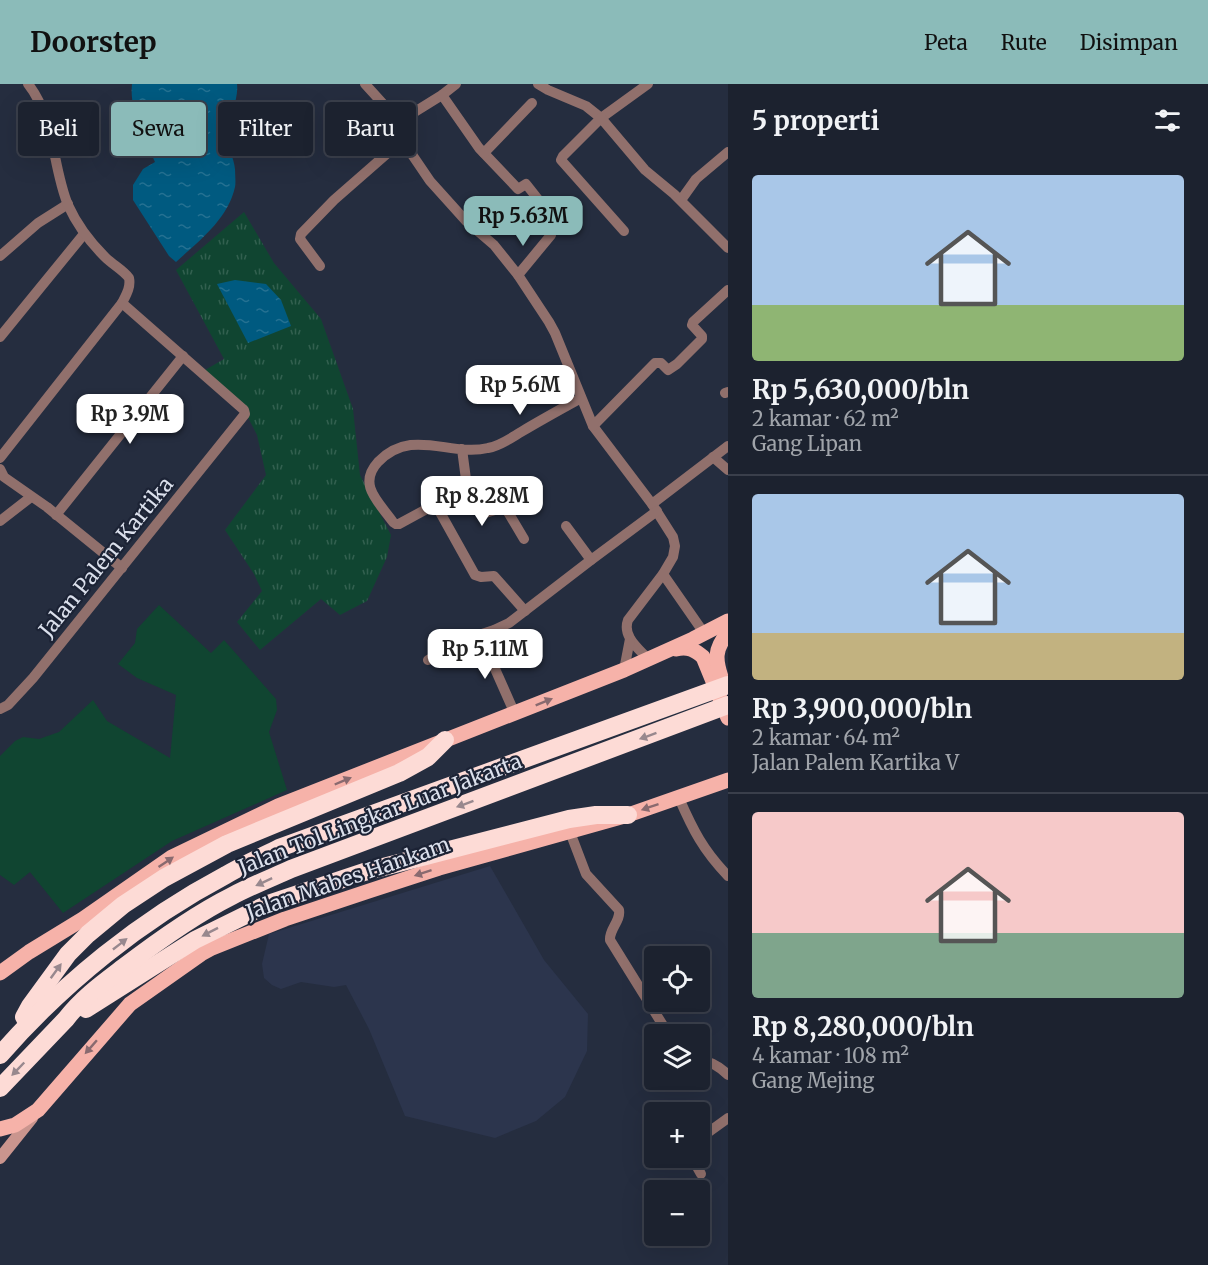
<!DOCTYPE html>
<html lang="id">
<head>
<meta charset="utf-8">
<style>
	:root { --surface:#1c222f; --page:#292f3b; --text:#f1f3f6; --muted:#a0a4aa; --line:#3a3f4b; --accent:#8bbbb9 }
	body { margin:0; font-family:Merriweather,serif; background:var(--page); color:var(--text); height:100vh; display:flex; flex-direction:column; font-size:22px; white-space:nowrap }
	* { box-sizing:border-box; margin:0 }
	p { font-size:20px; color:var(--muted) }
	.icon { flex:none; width:33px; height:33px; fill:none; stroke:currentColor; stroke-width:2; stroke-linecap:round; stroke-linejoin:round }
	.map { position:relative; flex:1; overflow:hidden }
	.drawer { display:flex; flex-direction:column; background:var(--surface); width:480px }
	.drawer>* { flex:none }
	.banner { position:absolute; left:18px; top:18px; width:570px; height:54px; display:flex; gap:12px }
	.fabs { position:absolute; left:644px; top:862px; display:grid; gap:12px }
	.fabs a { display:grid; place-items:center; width:66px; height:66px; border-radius:6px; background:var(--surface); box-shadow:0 6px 24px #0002,0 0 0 2px var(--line); font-size:30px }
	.price { position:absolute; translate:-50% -51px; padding:0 14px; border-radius:12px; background:#fff; color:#222; font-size:20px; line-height:39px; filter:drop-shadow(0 2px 3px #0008) }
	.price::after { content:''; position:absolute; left:50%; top:36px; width:18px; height:14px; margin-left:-9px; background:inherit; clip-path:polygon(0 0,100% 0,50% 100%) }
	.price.selected { background:var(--accent); color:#111 }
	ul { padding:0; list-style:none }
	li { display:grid; align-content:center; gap:12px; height:318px; padding:0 24px }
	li+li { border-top:2px solid var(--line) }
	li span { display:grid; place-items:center; height:186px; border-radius:6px; color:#555 }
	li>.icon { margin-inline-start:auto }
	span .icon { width:108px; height:108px; fill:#fffc; stroke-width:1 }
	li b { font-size:26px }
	h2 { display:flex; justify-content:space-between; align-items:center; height:72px; padding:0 24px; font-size:26px }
	.tag { padding:0 21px; border-radius:6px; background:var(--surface); box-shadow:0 6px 24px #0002,0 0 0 2px var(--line); font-size:21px; line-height:54px }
	.tag.selected { background:var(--accent); color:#111 }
	header { display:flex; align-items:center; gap:36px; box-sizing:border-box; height:84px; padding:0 30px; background:var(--accent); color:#111 }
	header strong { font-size:28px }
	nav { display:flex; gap:33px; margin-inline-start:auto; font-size:21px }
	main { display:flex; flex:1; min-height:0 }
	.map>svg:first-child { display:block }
</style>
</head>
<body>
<header>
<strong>Doorstep</strong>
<nav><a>Peta</a><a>Rute</a><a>Disimpan</a></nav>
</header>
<main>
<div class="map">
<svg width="728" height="1181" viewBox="0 0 728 1181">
	<defs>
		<pattern id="park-tufts" width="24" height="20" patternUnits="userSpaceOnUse" patternTransform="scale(1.5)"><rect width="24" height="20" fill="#104531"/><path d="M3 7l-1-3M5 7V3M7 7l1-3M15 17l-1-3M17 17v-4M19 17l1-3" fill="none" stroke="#32604f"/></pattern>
		<pattern id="water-ripples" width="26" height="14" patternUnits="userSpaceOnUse" patternTransform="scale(1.5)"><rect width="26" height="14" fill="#005a80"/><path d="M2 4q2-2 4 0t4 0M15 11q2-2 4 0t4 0" fill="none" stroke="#257192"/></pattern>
	</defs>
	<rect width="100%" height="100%" fill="#252d3f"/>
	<path fill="#2c354d" d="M490 782 544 876 588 930 587 967 565 1013 536 1037 495 1054 405 1032 369 945 346 901 334 903 301 898 281 905 272 901 264 894 262 880 269 850Z"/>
	<path fill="#104531" d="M159 521 211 569 224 556 276 615 277 626 269 648 287 706 172 757 63 829 30 788 14 801 0 791V672L15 657 23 653 39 655 59 648 93 616 107 637 170 674 176 611 137 594 118 580 135 559 137 545Z"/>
	<path fill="url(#park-tufts)" d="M244 128 274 179 321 235 353 325 360 391 391 451 387 473 367 517 340 531 321 515 260 566 237 538 262 507 254 490 225 446 266 391 257 351 239 316 205 286 224 275 176 186Z"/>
	<g fill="url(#water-ripples)">
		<path d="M132 0H237C239 14 229 34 227 49 226 61 234 73 235 85 235 91 236 98 235 103 228 135 199 157 176 178L169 172 133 116V101L143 85 155 78C145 53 129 27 132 0Z"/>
		<path d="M235 196 266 200 281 216 291 242 248 259 217 200Z"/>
	</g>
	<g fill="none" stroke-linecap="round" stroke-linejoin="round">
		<g stroke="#91706c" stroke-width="10">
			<path d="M365 0 405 44"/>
			<path d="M456 0 442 11 413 29 405 44 406 53 413 72 430 97 466 137 494 161 518 191 549 238 555 249 593 342 652 420 673 453 675 462 673 473 663 490 628 536C622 552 638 564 648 575"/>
			<path d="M538 0 548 6 586 22 601 34 648 0"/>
			<path d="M442 11 479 64 518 105 526 100 541 119 534 128 551 147V151L518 191"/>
			<path d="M484 69 532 19"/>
			<path d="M681 116 696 95 728 68"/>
			<path d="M624 147 561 76 563 72 601 34 645 86 674 110 728 164"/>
			<path d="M0 172 38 139 68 120"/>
			<path d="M320 182 300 155 301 150 334 116 406 53"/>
			<path d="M0 253 84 150"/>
			<path d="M725 309 728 308"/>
			<path d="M593 342 655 279H661L668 286 677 280 702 255V252L692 241 693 238 728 206"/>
			<path d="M462 365 467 403 399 440H396L393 438C379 418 357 401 378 378 412 343 449 373 488 364 500 362 511 354 521 348 541 336 561 325 581 314"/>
			<path d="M713 373 728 386"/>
			<path d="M0 374 122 219"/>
			<path d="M0 385 4 393 47 423 122 484"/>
			<path d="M467 403 485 429 505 423 524 455"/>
			<path d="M652 420 728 362"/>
			<path d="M436 421 475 491 481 493 494 492 525 527"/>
			<path d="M56 431 183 272"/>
			<path d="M0 437 31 413"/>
			<path d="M566 442 591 476"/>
			<path d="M663 490 704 549"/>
			<path d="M480 551 515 630"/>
			<path d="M428 576 461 557 494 546 509 539 591 476 657 427"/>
			<path d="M624 586 630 555"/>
			<path d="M0 625 8 621 33 594 245 330 244 326 122 219C126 211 131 203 129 194 123 186 113 181 105 173 90 158 77 141 68 121 52 82 55 34 28 0"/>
			<path d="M679 714C693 746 703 766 728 792"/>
			<path d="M570 748 586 790 619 826C621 837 609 845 610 856L669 951"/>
			<path d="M699 977C711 976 720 983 728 991"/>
			<path d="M699 1055 728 1034"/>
			<path d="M692 1074 701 1090"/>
		</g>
		<path stroke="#ca958e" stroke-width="12" d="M0 1074 32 1034"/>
		<g stroke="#f6b2a9" stroke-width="15">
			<path d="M676 565C688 562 695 566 703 573L728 634"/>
			<path d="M722 596C715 576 714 565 728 549"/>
			<path d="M0 889 29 868 83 835 172 773 278 722 624 586 693 555 728 537"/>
			<path d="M0 1045 15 1041 38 1026 130 920 201 870 212 864 285 835 369 807 439 784 628 731 728 696"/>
		</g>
		<g stroke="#fddbd6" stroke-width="18">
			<path d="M86 925 195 856 268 820 364 788 569 735 596 731H628"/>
			<path d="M24 933 30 922 68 870 88 850 123 821 164 794 227 760 399 689 428 673 445 656"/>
			<path d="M0 971C63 899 141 836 226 791 243 781 261 773 279 764L728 601"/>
			<path d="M0 1004 66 935C82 914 103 899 124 883 158 857 194 831 232 812 251 802 271 794 291 785L728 621"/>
		</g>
	</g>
	<defs><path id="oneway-solid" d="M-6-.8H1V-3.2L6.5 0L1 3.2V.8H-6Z" transform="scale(1.5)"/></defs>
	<g fill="#896a6f">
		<use href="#oneway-solid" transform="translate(544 618) rotate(-22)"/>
		<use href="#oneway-solid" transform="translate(343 697) rotate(-23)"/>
		<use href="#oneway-solid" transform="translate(650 723) rotate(161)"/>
		<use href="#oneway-solid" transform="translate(166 778) rotate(-34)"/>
		<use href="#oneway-solid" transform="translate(423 789) rotate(162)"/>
		<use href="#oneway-solid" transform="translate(91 963) rotate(131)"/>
	</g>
	<g fill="#98888e">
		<use href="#oneway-solid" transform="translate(648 652) rotate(160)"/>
		<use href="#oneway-solid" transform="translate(465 720) rotate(160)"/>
		<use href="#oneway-solid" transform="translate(264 798) rotate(155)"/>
		<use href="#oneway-solid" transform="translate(210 848) rotate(153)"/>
		<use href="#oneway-solid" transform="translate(120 860) rotate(-38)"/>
		<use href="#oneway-solid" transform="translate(56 887) rotate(-54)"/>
		<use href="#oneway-solid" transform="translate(18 985) rotate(134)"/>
	</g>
	<g text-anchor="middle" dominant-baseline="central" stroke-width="4.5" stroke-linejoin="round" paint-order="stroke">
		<g font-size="21" fill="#dbe0ec" stroke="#1c2335">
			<text transform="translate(106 473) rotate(-51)">Jalan Palem Kartika</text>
			<text transform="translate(380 730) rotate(-21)">Jalan Tol Lingkar Luar Jakarta</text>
			<text transform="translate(348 794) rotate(-19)">Jalan Mabes Hankam</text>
		</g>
	</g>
</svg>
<div class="fabs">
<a><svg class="icon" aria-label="locate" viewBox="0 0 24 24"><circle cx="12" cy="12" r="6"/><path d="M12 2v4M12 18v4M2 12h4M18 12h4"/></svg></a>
<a><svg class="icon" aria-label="layers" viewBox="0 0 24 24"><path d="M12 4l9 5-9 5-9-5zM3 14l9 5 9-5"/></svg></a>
<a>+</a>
<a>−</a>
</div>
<b class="price selected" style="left:523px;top:163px">Rp 5.63M</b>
<b class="price" style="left:520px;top:332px">Rp 5.6M</b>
<b class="price" style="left:130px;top:361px">Rp 3.9M</b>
<b class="price" style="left:482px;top:443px">Rp 8.28M</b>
<b class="price" style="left:485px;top:596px">Rp 5.11M</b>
<div class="banner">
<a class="tag">Beli</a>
<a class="tag selected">Sewa</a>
<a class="tag">Filter</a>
<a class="tag">Baru</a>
</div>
</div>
<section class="drawer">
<h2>5 properti<svg class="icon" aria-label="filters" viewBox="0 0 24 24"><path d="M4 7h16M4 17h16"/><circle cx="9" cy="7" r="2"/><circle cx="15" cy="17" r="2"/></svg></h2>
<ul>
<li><span style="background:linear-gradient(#a9c7e8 70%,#8fb573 0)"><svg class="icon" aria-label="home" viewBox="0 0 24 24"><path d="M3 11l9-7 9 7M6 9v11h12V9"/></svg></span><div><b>Rp 5,630,000/bln</b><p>2 kamar · 62 m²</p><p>Gang Lipan</p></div></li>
<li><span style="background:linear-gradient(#a9c7e8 75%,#c2b280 0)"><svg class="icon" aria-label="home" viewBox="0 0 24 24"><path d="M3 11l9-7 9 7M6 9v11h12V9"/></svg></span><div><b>Rp 3,900,000/bln</b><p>2 kamar · 64 m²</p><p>Jalan Palem Kartika V</p></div></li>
<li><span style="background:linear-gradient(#f6c9c9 65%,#7fa58c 0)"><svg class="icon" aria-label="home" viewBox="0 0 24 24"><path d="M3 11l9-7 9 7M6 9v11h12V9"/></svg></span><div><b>Rp 8,280,000/bln</b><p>4 kamar · 108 m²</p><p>Gang Mejing</p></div></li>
</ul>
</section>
</main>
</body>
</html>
